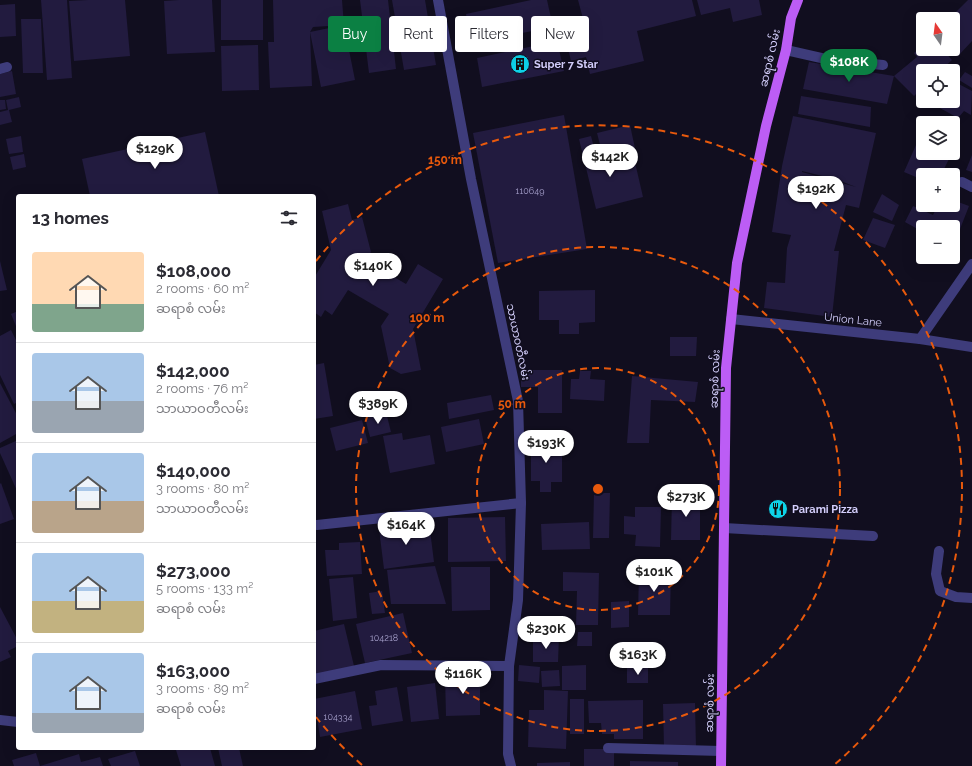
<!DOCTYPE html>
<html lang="en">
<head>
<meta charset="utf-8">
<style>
	:root { --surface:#fff; --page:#f2f2f3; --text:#2b2b33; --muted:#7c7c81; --line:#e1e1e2; --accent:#0b8043 }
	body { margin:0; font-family:Raleway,"Noto Sans Myanmar",sans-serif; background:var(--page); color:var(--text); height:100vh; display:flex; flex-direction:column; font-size:15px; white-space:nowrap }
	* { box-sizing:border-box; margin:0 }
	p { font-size:13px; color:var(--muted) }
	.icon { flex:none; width:22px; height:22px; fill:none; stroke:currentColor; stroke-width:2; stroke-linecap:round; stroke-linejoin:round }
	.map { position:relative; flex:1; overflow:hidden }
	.drawer { position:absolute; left:16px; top:194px; width:300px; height:556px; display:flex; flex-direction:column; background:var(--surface); border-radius:4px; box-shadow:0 4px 16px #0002 }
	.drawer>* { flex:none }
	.hud { position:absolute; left:328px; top:16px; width:380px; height:36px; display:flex; gap:8px }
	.needle { width:26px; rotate:346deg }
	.controls { position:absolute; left:916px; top:12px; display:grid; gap:8px }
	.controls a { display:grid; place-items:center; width:44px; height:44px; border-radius:4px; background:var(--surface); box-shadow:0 4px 16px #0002; font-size:20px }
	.price { position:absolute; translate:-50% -34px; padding:0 9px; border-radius:14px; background:#fff; color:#222; font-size:13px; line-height:26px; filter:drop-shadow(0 1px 2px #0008) }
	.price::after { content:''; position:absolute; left:50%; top:24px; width:12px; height:9px; margin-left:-6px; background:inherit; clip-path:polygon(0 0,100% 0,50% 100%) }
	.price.on { background:var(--accent); color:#fff }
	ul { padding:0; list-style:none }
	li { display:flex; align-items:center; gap:12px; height:100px; padding:0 16px }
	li+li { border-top:1px solid var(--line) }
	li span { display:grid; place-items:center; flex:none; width:112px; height:80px; border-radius:4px; color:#555 }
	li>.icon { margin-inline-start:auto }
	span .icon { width:48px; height:48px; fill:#fffc; stroke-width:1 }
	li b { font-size:17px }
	h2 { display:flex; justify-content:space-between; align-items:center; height:48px; padding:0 16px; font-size:17px }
	.chip { padding:0 14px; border-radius:4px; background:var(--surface); box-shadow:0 4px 16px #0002; font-size:14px; line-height:36px }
	.chip.on { background:var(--accent); color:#fff }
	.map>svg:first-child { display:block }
</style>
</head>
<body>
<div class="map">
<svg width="972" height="766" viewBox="0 0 972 766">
	<rect width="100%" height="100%" fill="#110e1f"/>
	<g fill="#221b3f" fill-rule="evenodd">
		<path d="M41 0H67L72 78 47 80Z"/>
		<path d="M88 0H125L130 56 74 61 69 1Z"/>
		<path d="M179 0H212L215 52 167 54 164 1Z"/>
		<rect x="221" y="0" width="42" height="40"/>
		<path d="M273 0H342L344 25 313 27 310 32 344 25 355 80 321 87 310 32 312 86 270 88 268 42H274Z"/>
		<path d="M360 0H388L396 69 369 73Z"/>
		<path d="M392 0H425L436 65 404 70Z"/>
		<path d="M531 0H547L553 27 471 43 466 14Z"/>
		<path d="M578 0H692L696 16 637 31 644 61 590 74 586 57 571 61 564 32 585 26Z"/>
		<path d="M697 0H759L762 15 733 22 730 8 701 15Z"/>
		<path d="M968 0H972V41L958 56 951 49H953V31L956 29 953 25V19H949Z"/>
		<path d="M15 4 16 36 0 37V5Z"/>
		<path d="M21 19H41L43 73H23Z"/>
		<path d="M557 41 564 71 482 87 477 58Z"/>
		<path d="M258 45 259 90 222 91 221 46Z"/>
		<path d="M923 46V49H942L952 60 940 71H923V87L914 96 894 76 917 57 914 53Z"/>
		<path d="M809 62 894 76 887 104 803 89Z"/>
		<path d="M12 71 16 94 0 97V74Z"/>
		<path d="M965 72 972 76V88L959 80Z"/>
		<path d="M953 81 972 91 971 115 964 111 958 118 929 102 953 101Z"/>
		<path d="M801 96 871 107 870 127 798 114Z"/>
		<path d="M19 97 21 107 9 110 12 122 0 125V112L8 110 6 100Z"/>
		<path d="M0 100H5L6 109 0 110Z"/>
		<path d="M564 115 587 249 498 263 473 133Z"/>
		<path d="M793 116 876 133 859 208 846 205 834 251H839L832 317 764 308 767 282 785 283 787 248 791 235 772 232 782 166ZM802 171 838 180 856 187 802 172Z"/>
		<path d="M630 125 636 153 604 161 597 133Z"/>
		<path d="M205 132 219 196H90L82 159Z"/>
		<path d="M21 136 23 152 9 154 6 139Z"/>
		<path d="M591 136 599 167 634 158 643 197 596 209 579 139Z"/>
		<path d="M920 136 923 138V153H952L941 175H923V180L904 172Z"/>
		<path d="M24 154 26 167 13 170 10 157Z"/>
		<path d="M972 155V172L966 170Z"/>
		<path d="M882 194 899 205 892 221 873 212Z"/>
		<path d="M953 200 969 206 953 247V227H923V243L920 242 921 231 905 222 913 206 933 215 938 205H953Z"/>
		<path d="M348 204 352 220 362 217 371 252 365 260 406 284 418 264 443 279 413 329 421 370 401 374 390 368 381 326 389 314 348 290 332 315 325 310 321 317 314 312V278L331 250 322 211Z"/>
		<path d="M873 218 895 225 885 248 863 240Z"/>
		<path d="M0 261 7 290 0 291Z"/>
		<path d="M595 290V322L579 323V334H559V320H539V291Z"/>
		<path d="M18 311V331L11 314Z"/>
		<path d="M11 330 18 344V402L14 404 0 375V336Z"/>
		<path d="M670 337H697L696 356H670Z"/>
		<path d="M324 363 333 416 314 419V365Z"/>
		<path d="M521 370H562V413H538V387H521Z"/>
		<path d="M580 371H591L590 379 605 380 604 401 570 399 571 379H579Z"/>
		<path d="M632 376 698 382 695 402 651 400 649 443H627Z"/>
		<path d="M0 383 18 417V433L0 443Z"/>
		<path d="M491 395 494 410 449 419 447 403Z"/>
		<path d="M386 412 391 432 370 437 365 418Z"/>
		<path d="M479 419 484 444 446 452 441 427Z"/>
		<path d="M362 420 368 443 336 451 330 428Z"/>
		<path d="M402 433 403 440 430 435 435 464 390 473 383 436Z"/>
		<path d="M18 440V493L0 453V448Z"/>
		<path d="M531 442H562V482H551V492H540V481H531Z"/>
		<path d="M1 483 14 519 0 524V484Z"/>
		<path d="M594 493H610L609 538H593Z"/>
		<path d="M672 496H700V540H671Z"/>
		<path d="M635 507H661L660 547 635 546 636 535 624 534V516L635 517Z"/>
		<path d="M505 517 506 561 448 562V518Z"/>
		<path d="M429 522 434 562 384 569 379 529Z"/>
		<path d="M589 522 590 549 542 550 541 524Z"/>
		<path d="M360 542 362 574 327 576 325 550H339V543Z"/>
		<path d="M435 566 446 604H391L387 570Z"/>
		<path d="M451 567H490V610L452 611Z"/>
		<path d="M639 570 671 571 670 615H638Z"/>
		<path d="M563 572 599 573 598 625H576L577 591H563Z"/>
		<path d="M353 577 357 618 333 621 329 579Z"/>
		<path d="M382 591 385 613 372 614 369 593Z"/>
		<path d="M629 601V627L611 628V602Z"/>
		<path d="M0 607 18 641V646L8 651 11 657 0 662Z"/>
		<path d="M403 613 412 653 365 663 356 624Z"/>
		<path d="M344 624 354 666 314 676V631Z"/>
		<path d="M578 632H592V646H577Z"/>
		<path d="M559 637 558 662H533V638Z"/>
		<path d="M519 665 540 667 539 683 518 681Z"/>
		<path d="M586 665V690H562V666Z"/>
		<rect x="627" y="668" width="21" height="15"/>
		<path d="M559 670 560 686 542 687 541 671Z"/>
		<path d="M480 675V715L446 716 445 676Z"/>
		<path d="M435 683 439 719 411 722 407 687Z"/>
		<path d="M397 687 403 721 372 726 369 706 377 705 375 691Z"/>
		<path d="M544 690 568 691 566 749 528 747 529 710H544Z"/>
		<path d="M355 691 362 729 320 737 314 699Z"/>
		<rect x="570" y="699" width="14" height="35"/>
		<path d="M643 700V739H614V734H602L601 723H589L588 701Z"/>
		<path d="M695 703 696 748H664L663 704Z"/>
		<path d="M184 748H210L215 766H181L176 750Z"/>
		<path d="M218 748H239L243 766H222Z"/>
		<rect x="584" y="749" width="30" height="17"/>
		<path d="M135 751 140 766H111L108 759Z"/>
		<path d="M36 753 40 766 79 754 81 762 100 757 103 766H14L12 760Z"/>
		<path d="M630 761 678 762V766H630Z"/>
		<path d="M570 762V766H537V763Z"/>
	</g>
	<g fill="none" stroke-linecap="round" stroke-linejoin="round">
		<g stroke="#3e3c7b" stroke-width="10">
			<path d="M438 0 471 179 518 401 521 503 518 600 509 666 508 754 511 766"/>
			<path d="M786 50 830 60 883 65"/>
			<path d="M0 69 7 67"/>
			<path d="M962 182 972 187"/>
			<path d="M731 319 920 339 972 347"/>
			<path d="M920 339 972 264"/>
			<path d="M317 525 521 503"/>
			<path d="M724 528 873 536"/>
			<path d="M939 551 936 574 940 591 956 597 972 598"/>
			<path d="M314 679 381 665 509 666"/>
			<path d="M0 720 18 722"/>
			<path d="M608 748 721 751"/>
		</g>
		<path stroke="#bc5df5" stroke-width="10" d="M721 766 726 368 737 263 766 126 786 50 791 18 798 0"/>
	</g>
	<g fill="none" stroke="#e8590c" stroke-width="2" stroke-dasharray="7 5">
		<circle cx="598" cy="489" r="121"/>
		<circle cx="598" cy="489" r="242"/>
		<path d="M362 765A363 363 0 0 1 316 717M316 261A363 363 0 1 1 834 765"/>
	</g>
	<defs>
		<g id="building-disc" transform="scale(1)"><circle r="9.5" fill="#0ed3e9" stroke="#110e1f"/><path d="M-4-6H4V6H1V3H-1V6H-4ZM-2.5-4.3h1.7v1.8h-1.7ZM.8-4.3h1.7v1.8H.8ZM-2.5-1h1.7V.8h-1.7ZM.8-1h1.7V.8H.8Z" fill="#111"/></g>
		<g id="restaurant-disc" transform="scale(1)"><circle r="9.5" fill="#0ed3e9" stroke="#110e1f"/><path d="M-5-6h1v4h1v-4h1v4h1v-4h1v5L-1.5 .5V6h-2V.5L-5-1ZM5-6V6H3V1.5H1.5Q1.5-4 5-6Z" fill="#111"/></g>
	</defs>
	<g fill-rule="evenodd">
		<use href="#building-disc" x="520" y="64"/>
		<use href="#restaurant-disc" x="778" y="509"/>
	</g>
	<g text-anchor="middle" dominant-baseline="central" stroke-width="3" stroke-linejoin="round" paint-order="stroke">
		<g font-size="9" fill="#a8a2cd">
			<text x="530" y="191">110649</text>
			<text x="384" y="638">104218</text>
			<text x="338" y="717">104334</text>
		</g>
		<g font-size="11" fill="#d4cffc" stroke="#110e1f">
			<text transform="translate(770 58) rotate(-77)">ဆရာစံ လမ်း</text>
			<text transform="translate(853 320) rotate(6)">Union Lane</text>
			<text transform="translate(518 342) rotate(78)">သာယာဝတီလမ်း</text>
			<text transform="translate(715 379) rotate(-88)">ဆရာစံ လမ်း</text>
			<text transform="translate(710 703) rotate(-89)">ဆရာစံ လမ်း</text>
		</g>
		<g font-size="11" font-weight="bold" fill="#d4cffc" stroke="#110e1f" text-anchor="start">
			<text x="534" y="64">Super 7 Star</text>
			<text x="792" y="509">Parami Pizza</text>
		</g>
	</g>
	<circle cx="598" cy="489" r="6" fill="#e8590c" stroke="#110e1f" stroke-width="2"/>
	<g font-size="12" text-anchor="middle" font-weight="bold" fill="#e8590c" stroke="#110e1f" stroke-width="3" stroke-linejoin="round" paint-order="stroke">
		<text x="445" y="164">150 m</text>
		<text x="427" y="322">100 m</text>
		<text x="512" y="408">50 m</text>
	</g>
</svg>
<div class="controls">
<a><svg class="needle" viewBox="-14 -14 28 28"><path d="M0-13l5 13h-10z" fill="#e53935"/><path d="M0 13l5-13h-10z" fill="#7c7c81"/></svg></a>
<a><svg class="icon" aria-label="locate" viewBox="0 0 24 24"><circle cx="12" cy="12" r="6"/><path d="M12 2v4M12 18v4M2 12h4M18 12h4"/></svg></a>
<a><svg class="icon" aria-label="layers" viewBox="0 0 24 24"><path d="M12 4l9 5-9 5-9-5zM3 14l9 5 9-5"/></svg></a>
<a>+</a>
<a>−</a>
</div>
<b class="price on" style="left:849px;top:83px">$108K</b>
<b class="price" style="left:155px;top:170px">$129K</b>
<b class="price" style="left:610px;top:178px">$142K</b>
<b class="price" style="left:816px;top:210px">$192K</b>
<b class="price" style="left:373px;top:287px">$140K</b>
<b class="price" style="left:378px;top:425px">$389K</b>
<b class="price" style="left:546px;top:464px">$193K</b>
<b class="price" style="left:686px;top:518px">$273K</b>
<b class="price" style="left:406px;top:546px">$164K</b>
<b class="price" style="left:654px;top:593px">$101K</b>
<b class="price" style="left:546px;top:650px">$230K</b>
<b class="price" style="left:638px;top:676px">$163K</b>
<b class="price" style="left:463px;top:695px">$116K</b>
<div class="hud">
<a class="chip on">Buy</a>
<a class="chip">Rent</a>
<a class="chip">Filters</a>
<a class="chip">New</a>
</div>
<section class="drawer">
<h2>13 homes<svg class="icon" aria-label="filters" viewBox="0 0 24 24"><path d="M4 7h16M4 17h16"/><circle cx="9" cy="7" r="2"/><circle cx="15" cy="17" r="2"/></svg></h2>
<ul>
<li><span style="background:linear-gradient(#ffd9b3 65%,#7fa58c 0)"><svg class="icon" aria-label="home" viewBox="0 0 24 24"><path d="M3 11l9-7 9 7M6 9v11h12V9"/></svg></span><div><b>$108,000</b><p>2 rooms · 60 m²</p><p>ဆရာစံ လမ်း</p></div></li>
<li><span style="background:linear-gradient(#a9c7e8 60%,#9aa5b1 0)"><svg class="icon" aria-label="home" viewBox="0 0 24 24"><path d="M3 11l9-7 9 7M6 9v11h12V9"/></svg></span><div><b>$142,000</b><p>2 rooms · 76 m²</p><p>သာယာဝတီလမ်း</p></div></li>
<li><span style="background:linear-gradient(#a9c7e8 60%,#b9a48a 0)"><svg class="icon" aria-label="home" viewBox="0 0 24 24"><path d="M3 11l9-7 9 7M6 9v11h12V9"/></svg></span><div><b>$140,000</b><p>3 rooms · 80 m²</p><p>သာယာဝတီလမ်း</p></div></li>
<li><span style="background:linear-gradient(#a9c7e8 60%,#c2b280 0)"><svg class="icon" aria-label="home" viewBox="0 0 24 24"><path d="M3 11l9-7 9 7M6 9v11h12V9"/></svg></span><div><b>$273,000</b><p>5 rooms · 133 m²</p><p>ဆရာစံ လမ်း</p></div></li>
<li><span style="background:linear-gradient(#a9c7e8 75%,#9aa5b1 0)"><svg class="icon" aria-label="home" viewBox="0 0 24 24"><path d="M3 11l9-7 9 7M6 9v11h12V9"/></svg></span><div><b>$163,000</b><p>3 rooms · 89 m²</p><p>ဆရာစံ လမ်း</p></div></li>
</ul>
</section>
</div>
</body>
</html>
